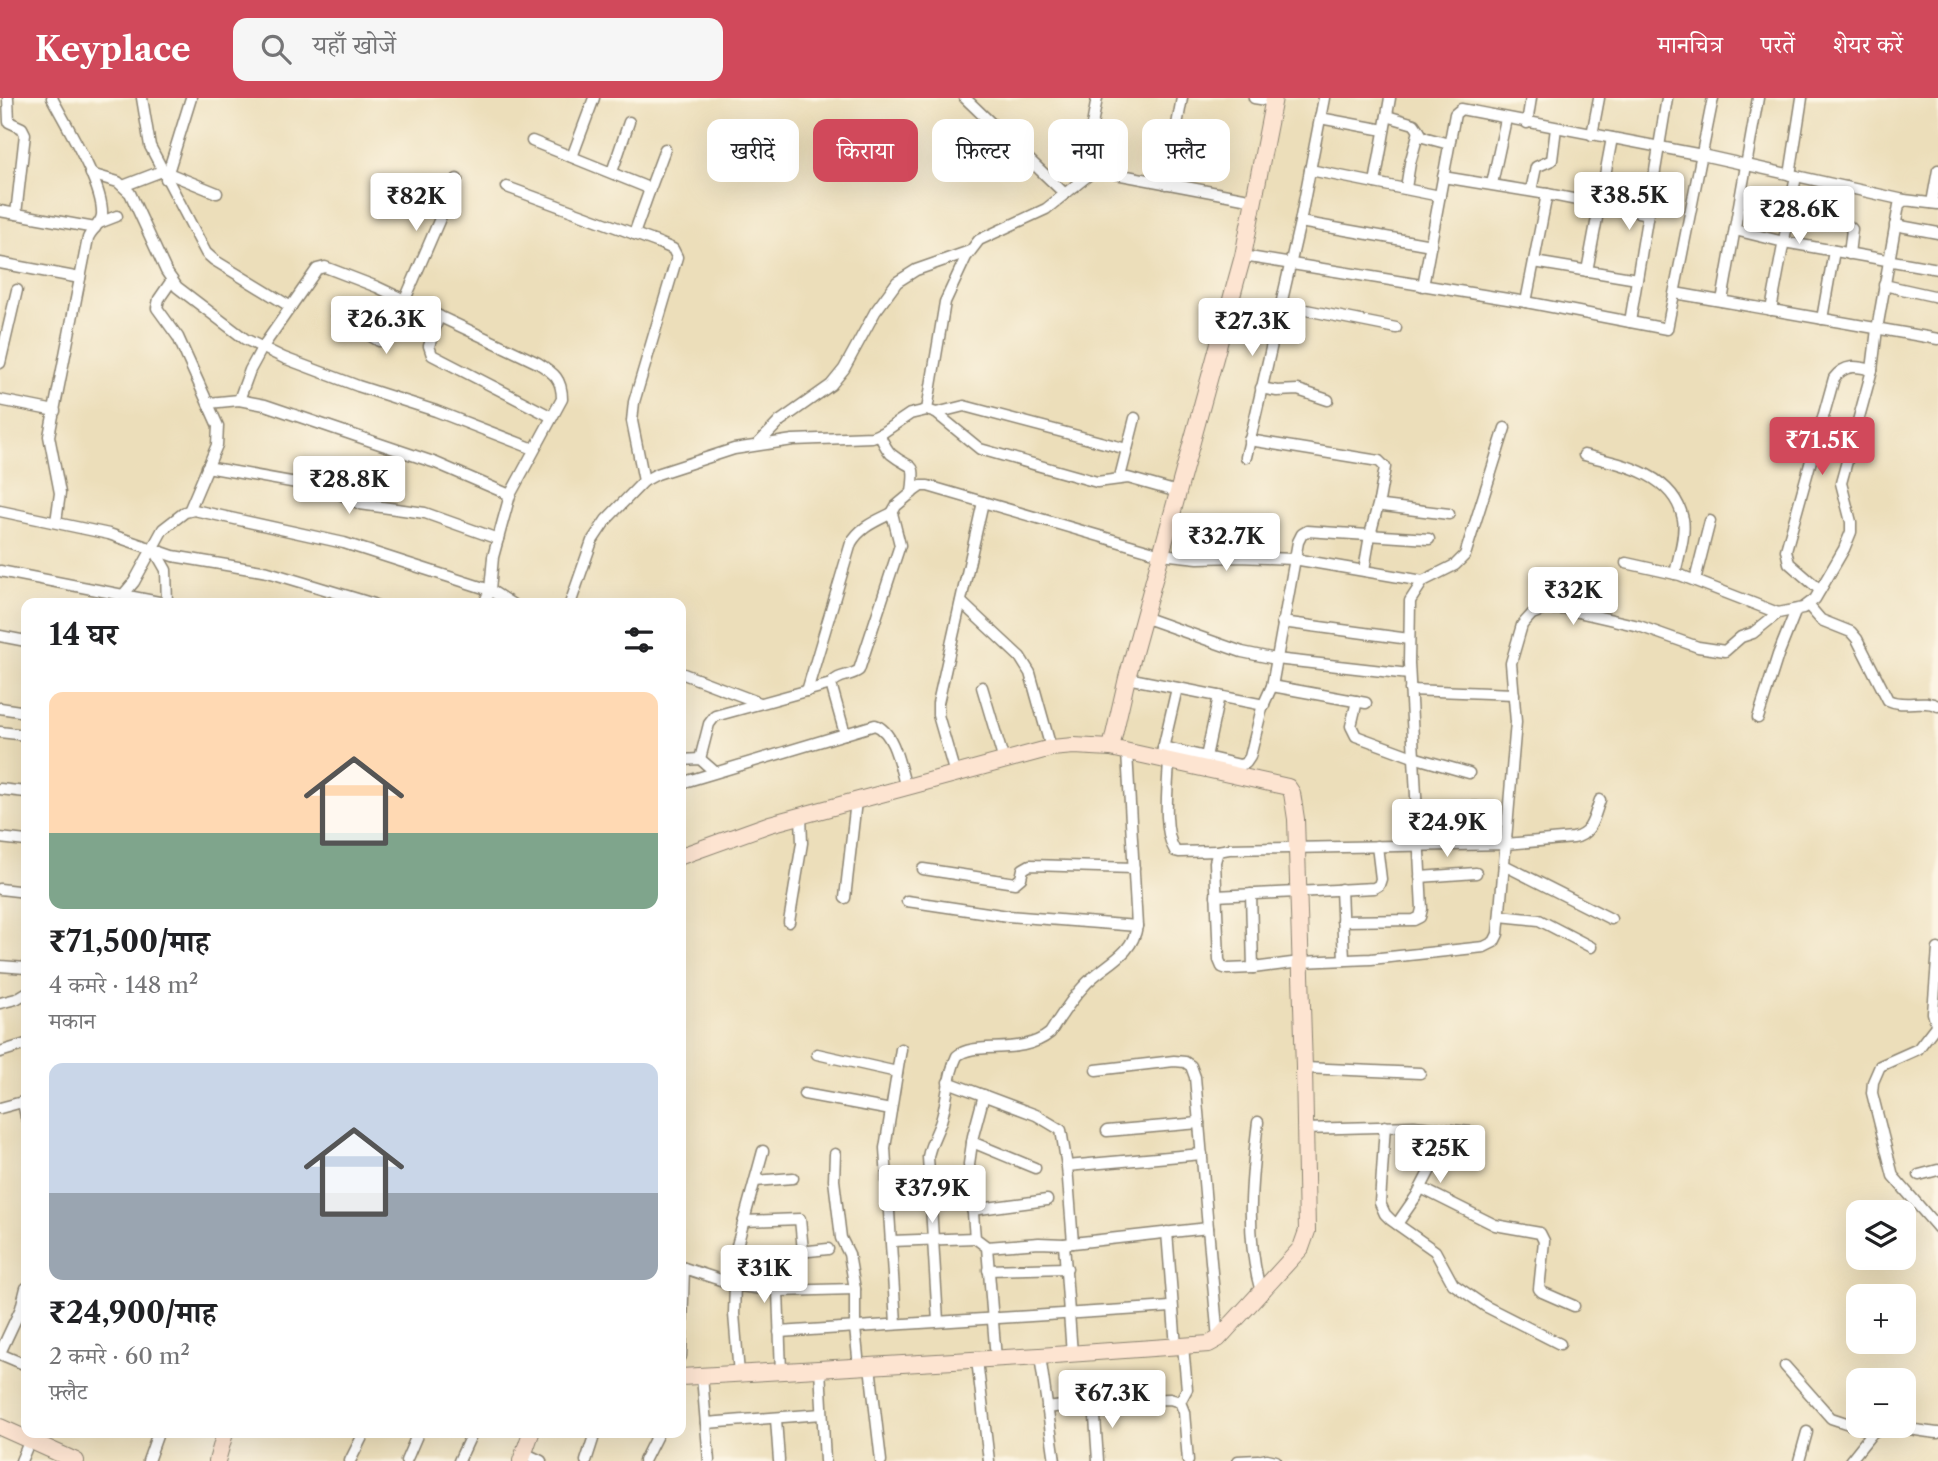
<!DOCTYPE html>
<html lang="hi">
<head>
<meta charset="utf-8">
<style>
	:root { --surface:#fff; --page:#f6f6f6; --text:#202124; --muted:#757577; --accent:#d1495b }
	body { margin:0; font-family:"Libre Caslon Text","Noto Serif Devanagari",serif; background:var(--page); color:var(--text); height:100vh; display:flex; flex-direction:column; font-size:26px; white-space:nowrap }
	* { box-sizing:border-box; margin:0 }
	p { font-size:23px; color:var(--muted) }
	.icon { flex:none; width:38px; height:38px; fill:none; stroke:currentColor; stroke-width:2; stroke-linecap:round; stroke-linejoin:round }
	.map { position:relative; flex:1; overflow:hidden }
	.drawer { position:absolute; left:21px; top:500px; width:665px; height:840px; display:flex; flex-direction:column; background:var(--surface); border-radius:14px; box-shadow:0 7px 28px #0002 }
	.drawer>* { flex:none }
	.banner { position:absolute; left:707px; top:21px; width:665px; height:63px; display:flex; gap:14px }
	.buttons { position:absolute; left:1846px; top:1102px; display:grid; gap:14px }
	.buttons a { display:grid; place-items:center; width:70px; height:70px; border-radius:14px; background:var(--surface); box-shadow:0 7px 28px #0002; font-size:35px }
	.price { position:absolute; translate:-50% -60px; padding:0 16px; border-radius:7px; background:#fff; color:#222; font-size:23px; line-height:46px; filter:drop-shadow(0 2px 4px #0008) }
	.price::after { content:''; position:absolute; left:50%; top:42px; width:21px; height:16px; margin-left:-10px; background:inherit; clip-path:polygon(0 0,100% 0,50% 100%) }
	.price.active { background:var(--accent); color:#fff }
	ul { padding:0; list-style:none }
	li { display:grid; align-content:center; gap:14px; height:371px; padding:0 28px }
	li span { display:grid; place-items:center; height:217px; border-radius:14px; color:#555 }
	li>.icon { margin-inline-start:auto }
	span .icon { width:126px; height:126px; fill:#fffc; stroke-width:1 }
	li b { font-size:30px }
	h2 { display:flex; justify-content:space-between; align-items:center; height:84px; padding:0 28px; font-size:30px }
	.pill { padding:0 24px; border-radius:14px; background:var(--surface); box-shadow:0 7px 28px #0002; font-size:24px; line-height:63px }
	.pill.active { background:var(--accent); color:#fff }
	header { display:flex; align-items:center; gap:42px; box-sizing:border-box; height:98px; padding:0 35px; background:var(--accent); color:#fff }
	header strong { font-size:33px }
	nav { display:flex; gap:38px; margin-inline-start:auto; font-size:24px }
	.search { width:490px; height:63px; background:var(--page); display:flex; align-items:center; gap:18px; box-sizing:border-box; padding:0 24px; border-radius:14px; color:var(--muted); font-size:26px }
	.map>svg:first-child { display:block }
</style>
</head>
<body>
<header>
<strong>Keyplace</strong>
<div class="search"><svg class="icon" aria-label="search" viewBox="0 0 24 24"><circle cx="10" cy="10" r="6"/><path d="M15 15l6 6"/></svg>यहाँ खोजें</div>
<nav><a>मानचित्र</a><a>परतें</a><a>शेयर करें</a></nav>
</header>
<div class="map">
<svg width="1938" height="1363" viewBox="0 0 1938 1363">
	<rect width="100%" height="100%" fill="#fcf5e5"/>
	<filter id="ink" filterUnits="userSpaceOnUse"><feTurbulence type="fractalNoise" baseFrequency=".0143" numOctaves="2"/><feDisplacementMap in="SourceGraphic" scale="14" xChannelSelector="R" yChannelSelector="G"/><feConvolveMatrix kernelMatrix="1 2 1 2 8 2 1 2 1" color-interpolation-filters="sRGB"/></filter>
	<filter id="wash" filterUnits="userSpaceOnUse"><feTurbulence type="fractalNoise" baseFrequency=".00686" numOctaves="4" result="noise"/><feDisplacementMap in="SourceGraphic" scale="28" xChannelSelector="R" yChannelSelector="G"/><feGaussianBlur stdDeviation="1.57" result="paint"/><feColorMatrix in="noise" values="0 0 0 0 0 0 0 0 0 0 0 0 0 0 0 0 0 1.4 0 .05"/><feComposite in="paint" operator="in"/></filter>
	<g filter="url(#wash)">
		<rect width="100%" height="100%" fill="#ecdeba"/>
	</g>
	<g filter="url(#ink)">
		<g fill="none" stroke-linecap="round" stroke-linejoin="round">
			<g stroke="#8c8472" stroke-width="13">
				<g id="street">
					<path d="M8 0 9 24 22 30 25 36 16 116"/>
					<path d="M52 0C66 27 104 88 102 117 101 126 91 132 88 140L49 338 60 395 56 424"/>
					<path d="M142 0 150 48 206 155 214 162 291 209"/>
					<path d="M965 0 1065 96"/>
					<path d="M1097 0 1086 60 1089 67 1095 72 1254 102"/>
					<path d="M1254 0 1273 3"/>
					<path d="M1387 18 1414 26 1423 39 1449 46"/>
					<path d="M1320 20 1384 32"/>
					<path d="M1527 25 1531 0"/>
					<path d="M1592 37 1599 0"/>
					<path d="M532 43 646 89 649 94 634 136"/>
					<path d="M572 59 594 0"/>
					<path d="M1310 72 1440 98"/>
					<path d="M612 74 629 24"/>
					<path d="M168 75 217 95"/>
					<path d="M91 76 118 84 130 95 166 173 177 189 245 241 284 260 358 288 436 313 534 351"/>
					<path d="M1790 77 1802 0"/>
					<path d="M1443 79 1547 96 1648 116"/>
					<path d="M166 81 191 0"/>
					<path d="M1375 85 1390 0"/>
					<path d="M1166 86 1182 0"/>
					<path d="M1492 86 1506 21"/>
					<path d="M123 88 162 73"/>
					<path d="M507 89 659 145 673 151 677 159 634 304 632 323 644 383"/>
					<path d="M1846 89 1841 121 1852 131 1849 156"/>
					<path d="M1406 90 1410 65 1419 33"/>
					<path d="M1531 93 1536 69 1552 62 1556 30"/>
					<path d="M649 94 665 51"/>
					<path d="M1932 105 1938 72"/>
					<path d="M0 113 95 130"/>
					<path d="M1300 124 1431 147"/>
					<path d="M99 125 117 118"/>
					<path d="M1895 127 1938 135"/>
					<path d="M1735 132 1784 144 1938 171"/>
					<path d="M1243 158 1526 204 1667 231 1713 0"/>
					<path d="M1534 164 1637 181"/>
					<path d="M0 165 80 180"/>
					<path d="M1587 173 1612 40"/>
					<path d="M172 182 159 201 157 210 178 239 218 328 217 347 189 413"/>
					<path d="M1884 187 1938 199"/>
					<path d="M1423 188 1455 16 1461 11 1702 57 1904 102"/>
					<path d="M1675 195 1938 241"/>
					<path d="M1722 203 1758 0"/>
					<path d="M1526 204 1547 96"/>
					<path d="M1281 207 1396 230"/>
					<path d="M1771 212 1796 78"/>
					<path d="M337 218 379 243 388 241 457 81"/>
					<path d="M439 218 429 248 432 257 552 319"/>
					<path d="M1822 221 1834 153"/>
					<path d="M1630 224 1667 0"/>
					<path d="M0 265 17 192"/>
					<path d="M1261 290 1277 293 1298 292 1328 302"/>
					<path d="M0 302 55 313"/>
					<path d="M239 302 250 272 262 250 317 171 325 169 377 189 538 265C554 275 562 281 562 301L510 397 493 459 490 492 512 506"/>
					<path d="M209 305 239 302 265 307 436 365 510 397"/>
					<path d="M927 312 945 204 966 159 979 142 1046 111 1095 72"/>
					<path d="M936 315 964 308 1127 351"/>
					<path d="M879 336C882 342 886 351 891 356 913 374 916 360 912 395"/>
					<path d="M1249 342 1379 363 1385 369 1379 403 1383 408 1449 416"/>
					<path d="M757 347 780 323 831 287 844 271 875 214 897 184 916 172 970 153"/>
					<path d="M1584 357C1622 366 1674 376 1683 421 1686 437 1678 460 1675 476"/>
					<path d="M1246 359 1300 124 1324 0"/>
					<path d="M207 369 330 391 360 406 425 415 498 441"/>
					<path d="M1120 379 1135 320"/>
					<path d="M0 413 109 436 173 458 268 474 374 506"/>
					<path d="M154 451 166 472 167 506"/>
					<path d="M1626 465 1680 477 1778 515"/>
					<path d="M1364 472 1370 437 1379 403"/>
					<path d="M0 473 169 506"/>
					<path d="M1695 482 1710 423"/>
					<path d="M1820 492 1789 465 1786 452 1834 280C1845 266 1856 268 1872 272"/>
					<path d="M123 497 134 484 163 431 185 414 194 412 344 445 490 492 484 506"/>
					<path d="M961 504 1020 559 1030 575 1051 650"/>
					<path d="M570 506 592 443 606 422 644 383 657 376 734 351 793 342 872 339 882 335 910 316 927 312 936 315 980 351 1097 384 1128 380 1178 394"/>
					<path d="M1808 507 1821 522 1851 534 1857 541 1888 602C1904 610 1923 600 1938 608"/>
					<path d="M1143 519 1242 554 1276 561 1409 576"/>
					<path d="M1282 524 1409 541"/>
					<path d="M0 538 26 543"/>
					<path d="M681 575 760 605"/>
					<path d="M1127 580 1264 607"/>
					<path d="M1272 588 1366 605"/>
					<path d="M982 589 1004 663"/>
					<path d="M1410 592 1514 596"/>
					<path d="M807 593 851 445C860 429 876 423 892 415"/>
					<path d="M1357 603 1351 628 1356 638 1413 659 1469 675"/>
					<path d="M0 610 26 614"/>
					<path d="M1758 620 1778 557 1796 512"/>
					<path d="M0 634 26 637"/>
					<path d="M845 636 831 586C838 576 850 579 859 572L900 447 892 415 896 408 914 393 921 388H928L1161 456 1198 460 1238 459 1294 461 1423 483"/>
					<path d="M1163 649 1240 667 1246 665 1250 659 1262 610 1272 588 1298 444 1302 436 1307 433 1429 441"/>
					<path d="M1162 655 1177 590"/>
					<path d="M1206 659 1219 598"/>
					<path d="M700 661 709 626 715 618 831 586"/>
					<path d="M681 662 700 661 715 674"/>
					<path d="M1169 663C1168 688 1162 732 1175 753L1179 754 1218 753"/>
					<path d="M955 676 938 617V605L983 404"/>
					<path d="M681 685 875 627C895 634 900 671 906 690"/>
					<path d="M0 691 26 694"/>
					<path d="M1600 702C1594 718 1592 737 1573 740L1506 746 1229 751 1218 753 1215 764 1219 862 1222 869 1227 871 1253 870 1300 864 1371 861 1484 849 1494 844 1498 836 1516 624 1511 565 1522 527 1532 516 1545 511H1565L1639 528 1698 549 1725 553 1741 539 1753 535 1778 515 1803 510 1815 501 1844 451 1851 434V424L1841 385 1872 272 1877 231 1899 107 1904 102 1938 106"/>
					<path d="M1415 710 1477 709"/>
					<path d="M0 740 26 743"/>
					<path d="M1504 767 1611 821"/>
					<path d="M923 771 1015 785 1021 780 1023 771 1030 767 1134 770"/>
					<path d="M1420 779 1476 775"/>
					<path d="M0 791 26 794"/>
					<path d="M1341 791 1344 862"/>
					<path d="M1251 796 1253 870"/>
					<path d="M1216 798 1374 790 1379 787 1381 781 1377 748"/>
					<path d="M845 800 856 703"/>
					<path d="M907 803 1008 818 1137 828"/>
					<path d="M1500 818 1539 822 1591 849"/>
					<path d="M1342 823 1414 822 1420 819 1422 811 1409 565 1410 503 1423 483 1455 467 1465 457 1505 330"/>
					<path d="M789 824 802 745 801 718"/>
					<path d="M0 868 26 870"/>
					<path d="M0 905 16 901 26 895"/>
					<path d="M1938 925 1918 951 1880 968 1873 984 1872 995 1893 1078 1938 1130"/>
					<path d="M1936 926 1933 915 1938 851"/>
					<path d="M0 954 26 946"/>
					<path d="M817 956 897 974"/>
					<path d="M1304 970 1420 975"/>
					<path d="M1096 972 1174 963 1185 964 1191 968 1195 979 1208 1130"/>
					<path d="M948 984 1036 1017 1061 1032 1067 1068 1073 1145"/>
					<path d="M804 996 891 1012"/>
					<path d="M984 997 973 1038 969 1066 975 1140 987 1149 996 1261"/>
					<path d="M23 1004 26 1019"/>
					<path d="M0 1010 26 1003"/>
					<path d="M1258 1024C1251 1081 1245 1139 1261 1194"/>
					<path d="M1385 1028 1380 1105 1385 1116 1391 1122 1435 1153 1453 1186 1485 1208 1560 1246"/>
					<path d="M1304 1031 1414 1028 1470 1034"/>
					<path d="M1107 1033 1199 1025"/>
					<path d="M972 1044 1035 1070"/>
					<path d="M835 1056 834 1082 841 1140 849 1156 855 1191V1230L859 1269"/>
					<path d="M1067 1068 1202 1056"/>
					<path d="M1919 1077 1938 1072"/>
					<path d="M755 1083 793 1080"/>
					<path d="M1421 1090 1495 1127 1540 1135 1544 1143 1539 1191 1542 1194 1574 1208"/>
					<path d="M972 1112 1047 1102"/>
					<path d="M744 1123 800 1121 803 1153"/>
					<path d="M1397 1126 1417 1097 1430 1072 1438 1030"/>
					<path d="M1167 1134 1176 1249"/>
					<path d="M891 1143 975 1140"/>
					<path d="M1064 1146 1072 1256"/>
					<path d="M987 1149 1039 1145 1064 1146 1208 1130 1218 1241"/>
					<path d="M733 1161 828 1151"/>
					<path d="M681 1169 739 1188 778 1193 855 1191"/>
					<path d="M988 1172 1067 1170"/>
					<path d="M727 1184 763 1053"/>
					<path d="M735 1186 734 1216 739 1276"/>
					<path d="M778 1193 781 1274"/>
					<path d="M938 1223 928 1059C930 1046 937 1035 941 1023 948 1001 947 978 957 958 975 942 1021 959 1050 935 1060 919 1070 903 1083 889 1102 866 1132 860 1137 828L1127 654"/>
					<path d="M896 1225 885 1050 901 951"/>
					<path d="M779 1234 1171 1209"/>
					<path d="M0 1255 21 1210 26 1190"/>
					<path d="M0 1256 26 1267"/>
					<path d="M681 1258 684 1170"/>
					<path d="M1040 1258 1055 1363"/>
					<path d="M977 1262 989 1363"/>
					<path d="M870 1268 881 1363"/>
					<path d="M1785 1268 1831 1320 1873 1334"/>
					<path d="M820 1271 825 1363"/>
					<path d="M702 1278 709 1363"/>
					<path d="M1094 1304 1098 1363"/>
					<path d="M1180 1304 1187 1291 1183 1248"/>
					<path d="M1047 1310 1094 1304 1170 1301 1180 1304 1184 1314 1188 1363"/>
					<path d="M776 1321 779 1363"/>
					<path d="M706 1325 822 1316"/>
					<path d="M524 1355 541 1363"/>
					<path d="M21 1363 30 1342"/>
					<path d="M148 1363 158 1335"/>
					<path d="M350 1363 364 1335"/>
					<path d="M406 1363 418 1335"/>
					<path d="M459 1363 472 1335"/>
					<path d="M586 1363 595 1335"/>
					<path d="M644 1363 658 1335"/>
					<path d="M1238 1363 1258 1362"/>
					<path d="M1257 1363 1267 1361 1276 1363"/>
					<path d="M1799 1363 1807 1334"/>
					<path d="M1850 1363 1873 1334C1892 1326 1917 1333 1938 1335"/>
				</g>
			</g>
			<g stroke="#8c8472" stroke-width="18">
				<g id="secondary">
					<path d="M1111 650 1127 580 1243 158 1274 0"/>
					<path d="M681 758 770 726 1051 650 1074 648 1111 650 1288 689 1292 695 1296 721 1304 970 1307 1133 1301 1150 1218 1241 1209 1246 1040 1258 681 1279"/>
					<path d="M0 1329 76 1363"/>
					<path d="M217 1363 225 1335"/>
					<path d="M521 1363 531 1335"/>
				</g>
			</g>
			<use href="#street" stroke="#fff" stroke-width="10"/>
			<use href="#secondary" stroke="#fde4d1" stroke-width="16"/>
		</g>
	</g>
</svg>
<div class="buttons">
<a><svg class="icon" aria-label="layers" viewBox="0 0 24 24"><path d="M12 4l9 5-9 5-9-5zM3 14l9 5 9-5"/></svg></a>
<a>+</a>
<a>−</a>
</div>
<b class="price" style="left:1629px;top:134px">₹38.5K</b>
<b class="price" style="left:416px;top:135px">₹82K</b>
<b class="price" style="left:1799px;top:148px">₹28.6K</b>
<b class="price" style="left:386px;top:258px">₹26.3K</b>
<b class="price" style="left:1252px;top:260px">₹27.3K</b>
<b class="price active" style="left:1822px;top:379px">₹71.5K</b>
<b class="price" style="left:349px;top:418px">₹28.8K</b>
<b class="price" style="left:1226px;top:475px">₹32.7K</b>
<b class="price" style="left:1573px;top:529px">₹32K</b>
<b class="price" style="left:1447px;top:761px">₹24.9K</b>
<b class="price" style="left:1440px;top:1087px">₹25K</b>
<b class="price" style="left:932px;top:1127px">₹37.9K</b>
<b class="price" style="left:764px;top:1207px">₹31K</b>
<b class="price" style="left:1112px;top:1332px">₹67.3K</b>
<div class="banner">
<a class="pill">खरीदें</a>
<a class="pill active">किराया</a>
<a class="pill">फ़िल्टर</a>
<a class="pill">नया</a>
<a class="pill">फ़्लैट</a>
</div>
<section class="drawer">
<h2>14 घर<svg class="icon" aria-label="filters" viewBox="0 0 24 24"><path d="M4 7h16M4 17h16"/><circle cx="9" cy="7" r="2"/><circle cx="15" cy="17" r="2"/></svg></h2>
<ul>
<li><span style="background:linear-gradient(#ffd9b3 65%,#7fa58c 0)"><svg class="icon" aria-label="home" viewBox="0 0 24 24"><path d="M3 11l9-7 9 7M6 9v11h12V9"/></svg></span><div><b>₹71,500/माह</b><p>4 कमरे · 148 m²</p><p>मकान</p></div></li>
<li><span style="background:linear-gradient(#c9d6e8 60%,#9aa5b1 0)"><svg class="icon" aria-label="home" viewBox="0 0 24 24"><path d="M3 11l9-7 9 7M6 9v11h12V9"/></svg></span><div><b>₹24,900/माह</b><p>2 कमरे · 60 m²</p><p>फ़्लैट</p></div></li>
</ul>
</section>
</div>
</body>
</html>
